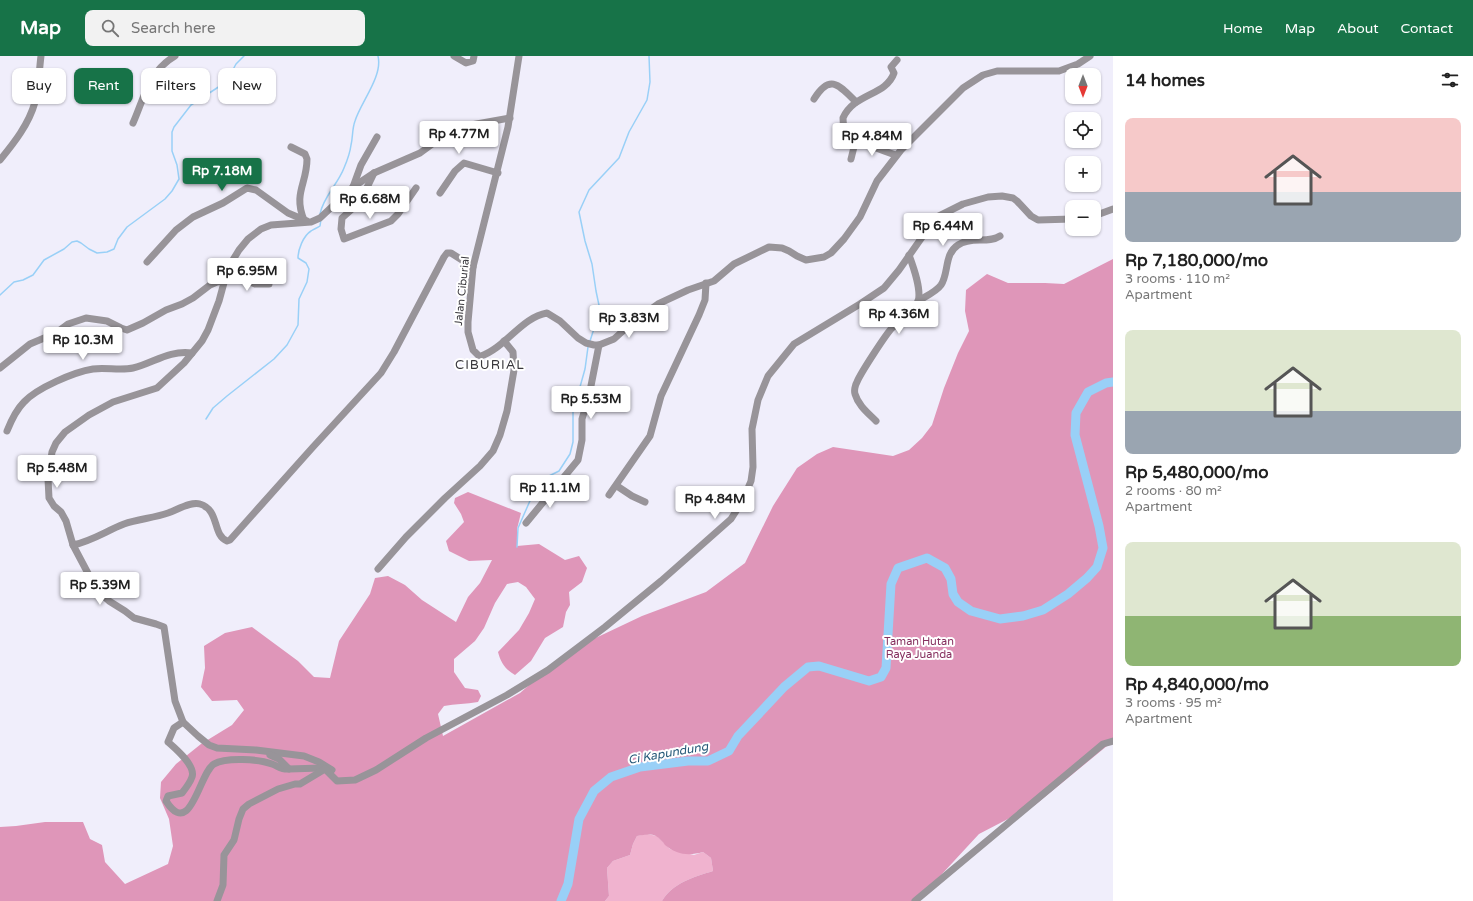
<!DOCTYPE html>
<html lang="en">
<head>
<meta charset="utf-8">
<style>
	:root { --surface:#fff; --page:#f2f2f2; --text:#222; --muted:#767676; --accent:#177348 }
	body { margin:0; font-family:"Varela Round",sans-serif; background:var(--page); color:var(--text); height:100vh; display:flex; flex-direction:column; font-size:15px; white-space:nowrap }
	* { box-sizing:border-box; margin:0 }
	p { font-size:13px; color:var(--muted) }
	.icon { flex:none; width:22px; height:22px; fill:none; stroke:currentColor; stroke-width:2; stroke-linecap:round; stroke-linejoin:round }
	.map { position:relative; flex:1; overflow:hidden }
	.details { display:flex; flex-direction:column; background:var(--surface); width:360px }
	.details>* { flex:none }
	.guide { position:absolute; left:12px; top:12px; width:380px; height:36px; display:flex; gap:8px }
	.needle { width:26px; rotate:180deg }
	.tools { position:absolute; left:1065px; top:12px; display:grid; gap:8px }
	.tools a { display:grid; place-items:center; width:36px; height:36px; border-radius:8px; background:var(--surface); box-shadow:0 1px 3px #0004; font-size:20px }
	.price { position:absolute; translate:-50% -34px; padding:0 9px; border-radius:4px; background:#fff; color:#222; font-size:13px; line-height:26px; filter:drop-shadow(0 1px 2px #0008) }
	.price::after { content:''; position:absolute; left:50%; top:24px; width:12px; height:9px; margin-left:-6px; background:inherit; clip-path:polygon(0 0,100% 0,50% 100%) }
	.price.current { background:var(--accent); color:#fff }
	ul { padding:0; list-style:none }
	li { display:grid; align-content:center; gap:8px; height:212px; padding:0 12px }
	li span { display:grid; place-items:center; height:124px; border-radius:8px; color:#555 }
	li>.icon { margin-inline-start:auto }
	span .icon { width:72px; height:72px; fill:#fffc; stroke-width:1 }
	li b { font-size:17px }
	h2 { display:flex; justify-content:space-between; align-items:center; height:48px; padding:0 12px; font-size:17px }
	.chip { padding:0 14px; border-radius:8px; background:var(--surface); box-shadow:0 1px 3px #0004; font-size:14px; line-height:36px }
	.chip.current { background:var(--accent); color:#fff }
	header { display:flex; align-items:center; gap:24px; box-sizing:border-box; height:56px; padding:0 20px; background:var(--accent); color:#fff }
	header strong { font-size:19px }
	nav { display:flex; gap:22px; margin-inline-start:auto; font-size:14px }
	.search { width:280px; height:36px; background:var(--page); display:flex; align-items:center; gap:10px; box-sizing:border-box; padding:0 14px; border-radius:8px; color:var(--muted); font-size:15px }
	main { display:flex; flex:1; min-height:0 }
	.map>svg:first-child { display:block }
</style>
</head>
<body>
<header>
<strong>Map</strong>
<div class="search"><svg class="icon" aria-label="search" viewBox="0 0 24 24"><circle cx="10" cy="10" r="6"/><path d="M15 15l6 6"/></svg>Search here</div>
<nav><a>Home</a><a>Map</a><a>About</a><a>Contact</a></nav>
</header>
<main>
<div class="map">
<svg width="1113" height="845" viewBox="0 0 1113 845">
	<rect width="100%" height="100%" fill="#f0eefb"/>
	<path fill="#f0b3cf" d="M647 778 657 780 670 793 694 799 703 796 711 802 713 815C693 821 673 827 662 845H605L609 840 607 812 613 805 630 799 633 788 637 780Z"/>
	<path fill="#df96b9" d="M1113 203V685L1035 749 979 778 917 845H662C673 827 693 821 713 815L711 802 703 796C689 800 677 799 665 789 663 786 659 782 656 780 650 777 644 779 637 780L633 788 630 799 613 805 607 812 609 840 605 845H0V771L16 770 45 766H83L90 783 102 789 105 806 125 828 168 808 173 790 169 763 160 742 161 726 176 708 201 688 232 669 244 654 237 644 212 645 201 631 205 612 204 590 225 577 252 571 298 605 314 621 330 622 339 585 370 538 375 522 388 520 405 529 422 544 456 566 468 541 480 527 492 504 469 505 449 495 446 485 464 466 461 458 454 447 455 442 468 436 521 457 517 473V490L539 488 565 504 579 500 587 512 582 526 569 536 570 549 566 556 563 571 545 582 531 605 515 619C505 613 501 607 498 596L519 574 529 557 535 543 526 531 518 526 507 528 495 547 484 572 475 585 454 603V616L465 632 478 634 481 640 478 646C466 648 455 648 444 650L438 658 443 680 520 637 550 611 585 587 642 560 706 536 745 507 773 450 797 412 817 398 833 391 893 400 909 394 922 382 932 369 944 332 958 297 969 275 965 255 966 234 987 218 1008 227H1045L1064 228Z"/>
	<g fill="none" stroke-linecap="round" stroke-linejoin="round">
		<g stroke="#99d0f7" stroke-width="1.5">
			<path d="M320 158C323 141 338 128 344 112 347 105 350 97 351 89 353 81 352 73 355 65 361 46 383 20 378 0"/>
			<path d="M0 239 14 226 23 224 33 219 44 204 64 193 72 186 77 185 81 187 89 193 97 197 107 196 114 193 118 183 127 171 165 143 172 135 179 123 177 109 172 95V76L174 71 191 49 220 30 229 21 236 8 244 0"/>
			<path d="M590 285 600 254 596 235 592 208 585 185 579 156 589 134 619 102 629 76 647 44 650 26 649 0"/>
			<path d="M206 363 213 352 227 340 274 303 287 289 298 269 299 243 307 226 309 213 306 207 298 202C298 194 303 180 311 175 314 173 317 172 320 170L321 163"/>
			<path d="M517 491 518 472 533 438 543 423 559 415 570 398 573 386V356L585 313 588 291"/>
		</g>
		<path stroke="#99d0f7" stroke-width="9" d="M561 845 568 828 579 763 594 735 611 721 640 711 688 705H708L729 695 738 680 784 631 808 611 819 610 869 625 881 621 886 612 891 528 898 512 927 502 945 512 951 523 953 538 958 546 971 555 1000 563 1023 560 1043 554 1068 538 1087 522 1097 511 1103 492 1099 470 1075 379 1076 357 1088 336 1106 327 1113 326"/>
		<g stroke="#989499" stroke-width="7">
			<path d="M454 0 466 7 473 5 474 0"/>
			<path d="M519 0 508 71 473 211 468 266V276L473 294 478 299 481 300C505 292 522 261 547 257L560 265 578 282 586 287 594 289H599L614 283 634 265 658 248 688 234 714 225 734 208 769 191 782 192 789 195 797 200 806 204 824 201 831 197 844 183 860 161 877 125 901 94 963 32 983 19 997 15H1059L1078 8 1090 0"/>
			<path d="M814 43C830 17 839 29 856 46"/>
			<path d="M133 67C144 42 149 15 175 0"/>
			<path d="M291 91 305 98 307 103C307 128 293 137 304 164"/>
			<path d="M896 99C886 96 854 84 847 77 844 73 843 67 843 62 854 37 886 40 894 17L891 11 897 4"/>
			<path d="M851 103 856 83"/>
			<path d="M0 104C14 87 29 68 35 46 39 31 39 15 41 0"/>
			<path d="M374 117 360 146 342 162 341 173 344 183 391 165 398 158 416 132"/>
			<path d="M353 131 361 109 377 81"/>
			<path d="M440 137 455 115 464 107 498 117"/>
			<path d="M1094 160 1113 153"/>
			<path d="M147 206 176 174 193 161 223 147 247 132 256 134 288 157 307 165"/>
			<path d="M473 211 451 197H447L444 201 394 296 381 317 313 391 230 484 227 485C212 479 220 454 200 448 191 445 177 454 168 457 154 462 138 463 124 468 106 475 92 485 73 489L66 465 61 456 54 450 49 442 48 423 52 396 56 387 65 376 89 359 113 346 157 332 184 307 202 285 208 274 219 245 228 212 239 194 248 183 261 173 271 169 311 166 320 162 353 131 374 117 420 97 450 75 460 71 510 62"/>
			<path d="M918 245C926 240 936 236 941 229 949 217 944 198 958 189 971 180 988 188 1000 180"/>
			<path d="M0 312 30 288 56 277 68 268 86 262 107 265 121 272 127 274 143 267 166 254 182 248 193 242 210 229 217 226 234 223 248 225 255 228H269"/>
			<path d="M876 365C868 357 858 349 855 338 854 335 855 329 857 326 860 318 886 278 892 272 901 264 913 258 918 246 922 234 913 210 909 199"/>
			<path d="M7 375C11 365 16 354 24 346 37 332 74 316 93 313 106 311 120 315 133 312 154 307 168 294 192 297"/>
			<path d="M617 430 632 440 645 446"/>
			<path d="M609 439 650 380 661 340 699 259 705 244 706 227"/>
			<path d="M526 467 578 404 582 384V363L589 340 599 289"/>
			<path d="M73 489 91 523 100 537 109 545 125 555 134 562 156 568 164 571 175 645 183 666 198 680 209 689 217 692 256 694 304 700 319 706 332 714"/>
			<path d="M378 513 406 481 445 442 480 410 493 395 500 379 507 355 514 314 513 296 504 285"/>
			<path d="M183 666 174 672 168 686C176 693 196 710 192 721 190 727 186 732 182 737L168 740 166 745C191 784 199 717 214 708 226 701 259 703 272 708 278 710 282 714 289 713"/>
			<path d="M270 699 279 703 289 713 321 712 325 713"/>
			<path d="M217 845 223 829 224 799 234 784 239 763 243 753 249 748 278 733 295 728H300L325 713 337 725 355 724 376 714 426 682 507 639 548 614 605 571 661 525 731 463 743 444 751 425 753 411 752 373 758 344 768 320 794 288 860 248 884 232 899 214 932 167 939 160 963 148 988 141 1002 140 1013 142 1017 145 1031 160 1038 164 1072 163"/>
			<path d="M915 845 1103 688 1113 685"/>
		</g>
	</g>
	<g text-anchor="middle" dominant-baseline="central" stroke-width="4" stroke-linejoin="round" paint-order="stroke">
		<g font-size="11" fill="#38373c" stroke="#fff">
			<text transform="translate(462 235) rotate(-84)">Jalan Ciburial</text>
		</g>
		<g font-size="11" fill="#86305f" stroke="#fff">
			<text x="919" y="585">Taman Hutan<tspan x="919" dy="13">Raya Juanda</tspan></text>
		</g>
		<g font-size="12" font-style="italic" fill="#235777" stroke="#fff">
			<text transform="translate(668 697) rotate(-10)">Ci Kapundung</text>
		</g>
		<g font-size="13" letter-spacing="1" fill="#38373c" stroke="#fff">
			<text x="490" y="309">CIBURIAL</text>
		</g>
	</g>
</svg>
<div class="tools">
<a><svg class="needle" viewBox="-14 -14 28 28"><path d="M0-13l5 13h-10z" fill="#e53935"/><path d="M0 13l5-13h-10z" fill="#767676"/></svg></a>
<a><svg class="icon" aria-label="locate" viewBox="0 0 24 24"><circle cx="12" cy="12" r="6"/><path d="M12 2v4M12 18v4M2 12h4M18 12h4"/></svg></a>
<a>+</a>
<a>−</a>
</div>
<b class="price" style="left:459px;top:99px">Rp 4.77M</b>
<b class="price" style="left:872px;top:101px">Rp 4.84M</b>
<b class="price current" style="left:222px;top:136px">Rp 7.18M</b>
<b class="price" style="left:370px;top:164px">Rp 6.68M</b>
<b class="price" style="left:943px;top:191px">Rp 6.44M</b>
<b class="price" style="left:247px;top:236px">Rp 6.95M</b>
<b class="price" style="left:899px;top:279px">Rp 4.36M</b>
<b class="price" style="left:629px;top:283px">Rp 3.83M</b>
<b class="price" style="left:83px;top:305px">Rp 10.3M</b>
<b class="price" style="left:591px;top:364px">Rp 5.53M</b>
<b class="price" style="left:57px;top:433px">Rp 5.48M</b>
<b class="price" style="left:550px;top:453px">Rp 11.1M</b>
<b class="price" style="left:715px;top:464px">Rp 4.84M</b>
<b class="price" style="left:100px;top:550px">Rp 5.39M</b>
<div class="guide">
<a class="chip">Buy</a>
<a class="chip current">Rent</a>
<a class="chip">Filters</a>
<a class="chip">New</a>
</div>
</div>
<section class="details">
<h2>14 homes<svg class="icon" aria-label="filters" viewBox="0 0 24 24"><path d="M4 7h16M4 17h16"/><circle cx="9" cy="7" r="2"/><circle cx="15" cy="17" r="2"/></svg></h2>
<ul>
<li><span style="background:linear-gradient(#f6c9c9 60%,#9aa5b1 0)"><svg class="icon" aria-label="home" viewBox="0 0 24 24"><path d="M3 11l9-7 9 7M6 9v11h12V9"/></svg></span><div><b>Rp 7,180,000/mo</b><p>3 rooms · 110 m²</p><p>Apartment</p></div></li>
<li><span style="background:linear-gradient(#dfe7d0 65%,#9aa5b1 0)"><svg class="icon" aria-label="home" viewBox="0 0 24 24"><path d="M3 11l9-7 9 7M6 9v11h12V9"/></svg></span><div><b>Rp 5,480,000/mo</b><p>2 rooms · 80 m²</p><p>Apartment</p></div></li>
<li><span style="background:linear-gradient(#dfe7d0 60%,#8fb573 0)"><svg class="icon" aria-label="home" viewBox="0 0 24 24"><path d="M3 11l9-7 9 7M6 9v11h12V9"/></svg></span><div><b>Rp 4,840,000/mo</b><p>3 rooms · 95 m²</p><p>Apartment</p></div></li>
</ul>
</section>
</main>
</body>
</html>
